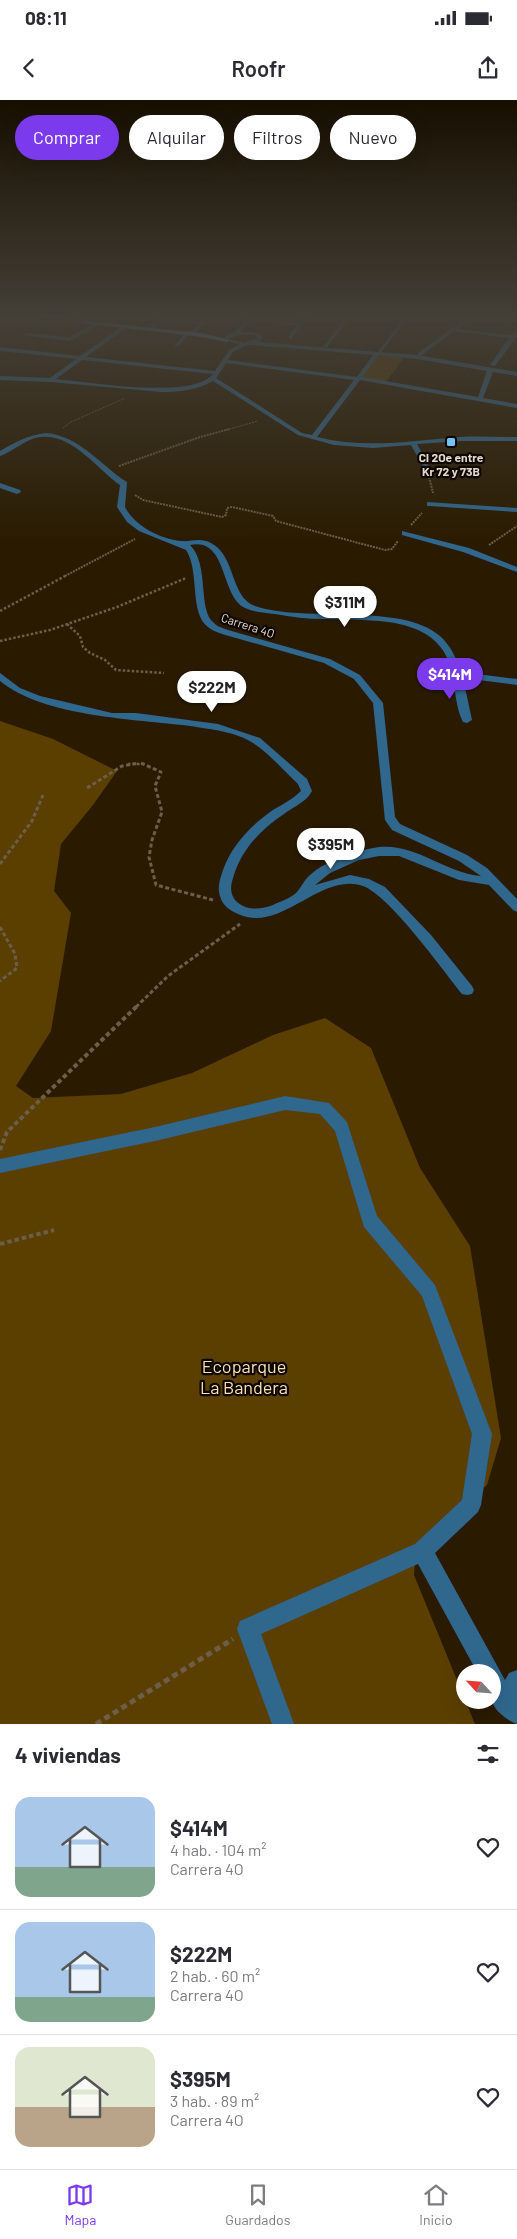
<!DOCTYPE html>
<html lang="es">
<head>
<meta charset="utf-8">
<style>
	:root { --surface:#fff; --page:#f7f7f7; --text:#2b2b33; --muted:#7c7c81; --line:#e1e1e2; --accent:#7c3aed }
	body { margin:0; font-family:Barlow,sans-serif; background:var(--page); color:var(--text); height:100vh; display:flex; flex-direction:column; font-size:19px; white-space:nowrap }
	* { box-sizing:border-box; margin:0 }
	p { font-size:16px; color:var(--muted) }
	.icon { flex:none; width:28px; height:28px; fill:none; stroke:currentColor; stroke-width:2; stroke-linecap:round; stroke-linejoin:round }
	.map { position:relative; height:1624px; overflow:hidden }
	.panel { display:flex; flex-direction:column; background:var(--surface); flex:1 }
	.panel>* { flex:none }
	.banner { position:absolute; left:15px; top:15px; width:488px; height:45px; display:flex; gap:10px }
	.needle { width:32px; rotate:296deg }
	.tools { position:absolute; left:456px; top:1564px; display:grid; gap:10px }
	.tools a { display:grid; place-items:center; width:45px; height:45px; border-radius:50%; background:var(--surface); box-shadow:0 5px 20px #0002; font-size:25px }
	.price { position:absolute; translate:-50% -42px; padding:0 11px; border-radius:18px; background:#fff; color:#222; font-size:16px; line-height:32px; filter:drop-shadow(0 1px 2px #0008) }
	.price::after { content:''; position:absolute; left:50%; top:30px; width:15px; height:11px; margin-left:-8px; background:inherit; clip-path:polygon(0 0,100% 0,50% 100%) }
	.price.active { background:var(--accent); color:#fff }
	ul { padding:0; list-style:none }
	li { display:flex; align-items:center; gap:15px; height:125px; padding:0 15px }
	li+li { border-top:1px solid var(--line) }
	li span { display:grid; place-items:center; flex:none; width:140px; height:100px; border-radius:15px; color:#555 }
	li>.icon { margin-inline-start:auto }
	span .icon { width:60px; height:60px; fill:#fffc; stroke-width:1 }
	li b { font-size:21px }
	h2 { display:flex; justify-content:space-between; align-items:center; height:60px; padding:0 15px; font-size:21px }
	.tag { padding:0 18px; border-radius:22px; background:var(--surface); box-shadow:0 5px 20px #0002; font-size:18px; line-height:45px }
	.tag.active { background:var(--accent); color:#fff }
	.status { display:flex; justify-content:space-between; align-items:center; height:35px; padding:0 25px; background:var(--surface); direction:ltr }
	.status svg { height:14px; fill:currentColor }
	header { display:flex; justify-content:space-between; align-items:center; height:65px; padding:0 15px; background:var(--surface); font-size:22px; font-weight:600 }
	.tabs { display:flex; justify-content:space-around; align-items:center; height:70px; border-top:1px solid var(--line); background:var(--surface); font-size:14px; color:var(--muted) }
	.tabs a { display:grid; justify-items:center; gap:2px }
	.tabs .active { color:var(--accent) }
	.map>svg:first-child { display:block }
</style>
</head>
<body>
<div class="status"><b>08:11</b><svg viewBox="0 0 49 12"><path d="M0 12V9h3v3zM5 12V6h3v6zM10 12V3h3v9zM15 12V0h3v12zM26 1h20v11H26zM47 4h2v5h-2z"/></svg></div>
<header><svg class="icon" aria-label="back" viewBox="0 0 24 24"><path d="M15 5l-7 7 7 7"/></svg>Roofr<svg class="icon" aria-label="share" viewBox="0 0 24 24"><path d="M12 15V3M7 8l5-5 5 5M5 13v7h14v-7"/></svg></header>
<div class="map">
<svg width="517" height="1624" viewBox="0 0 517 1624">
	<rect width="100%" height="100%" fill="#2a1b00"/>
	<g fill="#5b3f00">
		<path d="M377 254 405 256 386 282 358 278Z"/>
		<path d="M0 621 53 639 117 671 93 705 61 744 54 791 71 813 51 931 16 986 33 998 121 994 192 973 273 935 325 918 371 948 420 1068 470 1146 501 1338 487 1385 428 1436 416 1451 414 1475 475 1624H0Z"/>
	</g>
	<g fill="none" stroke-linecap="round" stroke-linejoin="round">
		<g stroke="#6c5e47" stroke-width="1" stroke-dasharray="2 1" stroke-linecap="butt">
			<path d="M63 328 71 322 125 298"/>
			<path d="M226 330 258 321"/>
		</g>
		<g stroke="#6c5e47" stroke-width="2" stroke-dasharray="2 1" stroke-linecap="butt">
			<path d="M119 366 200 337 230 329"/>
			<path d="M429 377 433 393"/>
			<path d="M135 395 143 400 222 417 226 415 227 408 232 407 273 416 276 421 385 450 392 449 398 441"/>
			<path d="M411 425 422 413"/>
			<path d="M489 445 517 426"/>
			<path d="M65 476 135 439"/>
		</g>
		<g stroke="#6c5e47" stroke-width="2.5" stroke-dasharray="2.5 2" stroke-linecap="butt">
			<path d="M0 511 67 475"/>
			<path d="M67 524 80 536 83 547 90 553 105 560 116 570 164 573"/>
			<path d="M0 541 50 530 117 507 186 478"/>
			<path d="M128 664H146"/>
		</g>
		<g stroke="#6c5e47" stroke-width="3" stroke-dasharray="4 2.5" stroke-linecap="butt">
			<path d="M141 663 161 672 155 686 162 712 152 740 149 757 156 785 213 800"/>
			<path d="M87 688 122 666 139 663"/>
			<path d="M0 764 32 721 43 695"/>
			<path d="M0 827 15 854 17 868 0 881"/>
			<path d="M136 907 168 876 240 824"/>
		</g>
		<g stroke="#6c5e47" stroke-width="4" stroke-dasharray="4.5 3" stroke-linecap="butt">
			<path d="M0 1050 7 1032 137 906"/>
			<path d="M0 1144 54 1130"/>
		</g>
		<path stroke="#6c5e47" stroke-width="5" stroke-dasharray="6 4" stroke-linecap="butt" d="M96 1624 233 1539"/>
		<g fill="#30678d" fill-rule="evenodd">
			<path d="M249 216H254L241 232H254L263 237 259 242 378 252 405 216H410L381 252 417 255 517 272V276L493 272 483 298 517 304V308L360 280 317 337C364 349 412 341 459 337 478 336 498 337 517 337V341H462L417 344 431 370 428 372 425 370 411 345 373 348 334 345 298 335 213 281C198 290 178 292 161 292L51 282 0 280V276L50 278 76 259 0 251V247L80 256 124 225 126 228 86 257 215 271 229 250 239 245 223 239 227 235 235 232ZM238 235H253L258 238 244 243 229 239ZM247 245H252L373 255 357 277 228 260 233 252ZM379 255 417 259 487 271 478 297 362 277ZM82 260 213 274C192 300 89 282 56 279ZM226 263 354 280 312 335 302 333 216 278Z"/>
			<path d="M304 216H309L291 239 288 237 297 225 271 223 299 222Z"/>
			<path d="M347 216H352L327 247H323Z"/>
			<path d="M469 216H474L458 229 511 235 517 231V237L495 266 490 265 509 238 454 231 422 255H418V253Z"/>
			<path d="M167 218 203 221 206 223 194 234 191 232 199 224 167 220 163 221 154 228 149 227 159 219Z"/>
			<path d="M96 222 98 225 70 241 23 235 26 233 69 237Z"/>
			<path d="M185 233 190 234 178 246H174Z"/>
			<path d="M46 333C80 336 100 365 127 382L125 407C135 426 160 439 181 441 192 442 200 437 211 443 236 456 230 497 255 506 304 523 401 502 440 536 451 546 456 558 461 572L517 579V585L463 578 472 620 467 623 463 622C452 600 457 570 442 549 418 515 361 521 324 519 308 519 291 517 275 514 265 513 254 512 245 508 220 496 228 437 190 445 210 465 197 510 214 523 217 527 224 528 228 530L330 559 360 575 383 603 395 717 400 724 467 755 487 768 517 799V812L513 810 489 785 459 780 399 756H379L359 760 330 773 315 785 350 775 369 779 385 787 431 835 472 886 474 890 472 894 467 895 462 894C442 869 390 796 363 786 321 771 281 834 238 814 231 811 227 808 223 803 216 791 219 782 223 770 232 745 251 725 273 710 283 704 293 699 301 691L298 684C284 671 269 653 253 643 237 632 209 629 190 626 135 619 44 617 0 581V573L20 588 40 596 112 613H136L218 624 260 638 307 679 312 691 308 697C301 704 292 708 284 714 260 730 241 750 233 778 229 790 231 800 243 806 252 810 263 809 273 805 279 802 291 798 296 793 301 788 304 780 310 775 327 760 357 750 379 747 416 743 445 773 481 776L459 761 392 730 385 720 373 603 354 579 324 563 222 534C217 532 211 530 208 527 189 513 200 471 186 450L139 431 127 422 117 407 120 385C95 367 69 329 35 338 22 342 12 352 0 356V351C15 342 28 335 46 333Z"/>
			<path d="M0 383 20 390 21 392 17 394 0 388Z"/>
			<path d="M427 402 517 408V412L430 406H427Z"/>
			<path d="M402 431 469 448 517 467V472L463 452 402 435Z"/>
			<path d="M285 996 329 1003 347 1022 377 1116 435 1185 492 1334 481 1405 478 1412 435 1453 505 1580 509 1573 517 1570V1624C508 1621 493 1610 492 1600 491 1593 492 1581 492 1572H477L418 1464 261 1534 294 1624H272L237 1529 240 1521 415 1444 462 1400 472 1334 422 1196 364 1127 335 1031 320 1014 285 1010 155 1041 0 1073V1059L155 1027Z"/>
		</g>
		<path fill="#52afef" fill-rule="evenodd" d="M22 216H38L202 233 230 240 227 242 202 237Z"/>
	</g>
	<linearGradient id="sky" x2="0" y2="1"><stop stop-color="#170f00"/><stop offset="0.49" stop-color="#443f37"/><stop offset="1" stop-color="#443f37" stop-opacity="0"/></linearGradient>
	<rect width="517" height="443" fill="url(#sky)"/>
	<rect fill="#75c0f6" stroke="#0d0701" stroke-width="2" x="446" y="337" width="10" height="10" rx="2.5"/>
	<g text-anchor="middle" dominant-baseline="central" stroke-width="4.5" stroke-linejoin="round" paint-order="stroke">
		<g font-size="12" font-weight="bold" fill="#e4d9c9" stroke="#0d0701">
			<text x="451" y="357">Cl 2Oe entre<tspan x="451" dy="14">Kr 72 y 73B</tspan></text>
		</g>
		<g font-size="12" fill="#e4d9c9" stroke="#0d0701">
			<text transform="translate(248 525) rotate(18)">Carrera 4O</text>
		</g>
		<g font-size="18" fill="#fadfb4" stroke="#0d0701">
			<text x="244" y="1266">Ecoparque<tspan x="244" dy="21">La Bandera</tspan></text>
		</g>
	</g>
</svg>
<div class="tools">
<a><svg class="needle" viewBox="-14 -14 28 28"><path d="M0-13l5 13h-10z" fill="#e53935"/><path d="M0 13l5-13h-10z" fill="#7c7c81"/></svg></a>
</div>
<b class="price" style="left:345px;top:528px">$311M</b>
<b class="price active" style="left:450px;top:600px">$414M</b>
<b class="price" style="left:212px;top:613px">$222M</b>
<b class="price" style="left:331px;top:770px">$395M</b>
<div class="banner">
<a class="tag active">Comprar</a>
<a class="tag">Alquilar</a>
<a class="tag">Filtros</a>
<a class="tag">Nuevo</a>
</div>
</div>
<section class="panel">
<h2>4 viviendas<svg class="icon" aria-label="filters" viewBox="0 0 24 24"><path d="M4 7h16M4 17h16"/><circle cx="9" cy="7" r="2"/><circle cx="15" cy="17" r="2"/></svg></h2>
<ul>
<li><span style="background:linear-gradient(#a9c7e8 70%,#7fa58c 0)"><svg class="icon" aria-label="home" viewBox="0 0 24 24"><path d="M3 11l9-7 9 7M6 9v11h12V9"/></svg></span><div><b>$414M</b><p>4 hab. · 104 m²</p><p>Carrera 4O</p></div><svg class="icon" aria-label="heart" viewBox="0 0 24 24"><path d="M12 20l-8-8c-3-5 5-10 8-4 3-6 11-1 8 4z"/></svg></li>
<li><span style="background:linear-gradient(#a9c7e8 75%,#7fa58c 0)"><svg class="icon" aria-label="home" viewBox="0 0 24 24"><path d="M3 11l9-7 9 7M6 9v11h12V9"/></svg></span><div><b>$222M</b><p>2 hab. · 60 m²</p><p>Carrera 4O</p></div><svg class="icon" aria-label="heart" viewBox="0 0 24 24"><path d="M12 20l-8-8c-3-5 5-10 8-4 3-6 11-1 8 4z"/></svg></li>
<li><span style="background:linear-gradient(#dfe7d0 60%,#b9a48a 0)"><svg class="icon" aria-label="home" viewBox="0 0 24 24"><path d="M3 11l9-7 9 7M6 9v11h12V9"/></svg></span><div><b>$395M</b><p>3 hab. · 89 m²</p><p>Carrera 4O</p></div><svg class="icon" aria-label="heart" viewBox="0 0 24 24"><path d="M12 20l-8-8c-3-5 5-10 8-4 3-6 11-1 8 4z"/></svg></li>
</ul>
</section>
<nav class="tabs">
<a class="active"><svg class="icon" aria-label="map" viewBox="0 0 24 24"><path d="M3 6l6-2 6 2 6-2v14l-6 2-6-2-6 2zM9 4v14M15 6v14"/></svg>Mapa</a>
<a><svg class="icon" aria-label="saved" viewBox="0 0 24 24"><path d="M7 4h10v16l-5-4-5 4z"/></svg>Guardados</a>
<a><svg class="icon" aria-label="home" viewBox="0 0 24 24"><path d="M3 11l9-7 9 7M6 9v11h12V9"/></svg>Inicio</a>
</nav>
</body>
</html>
